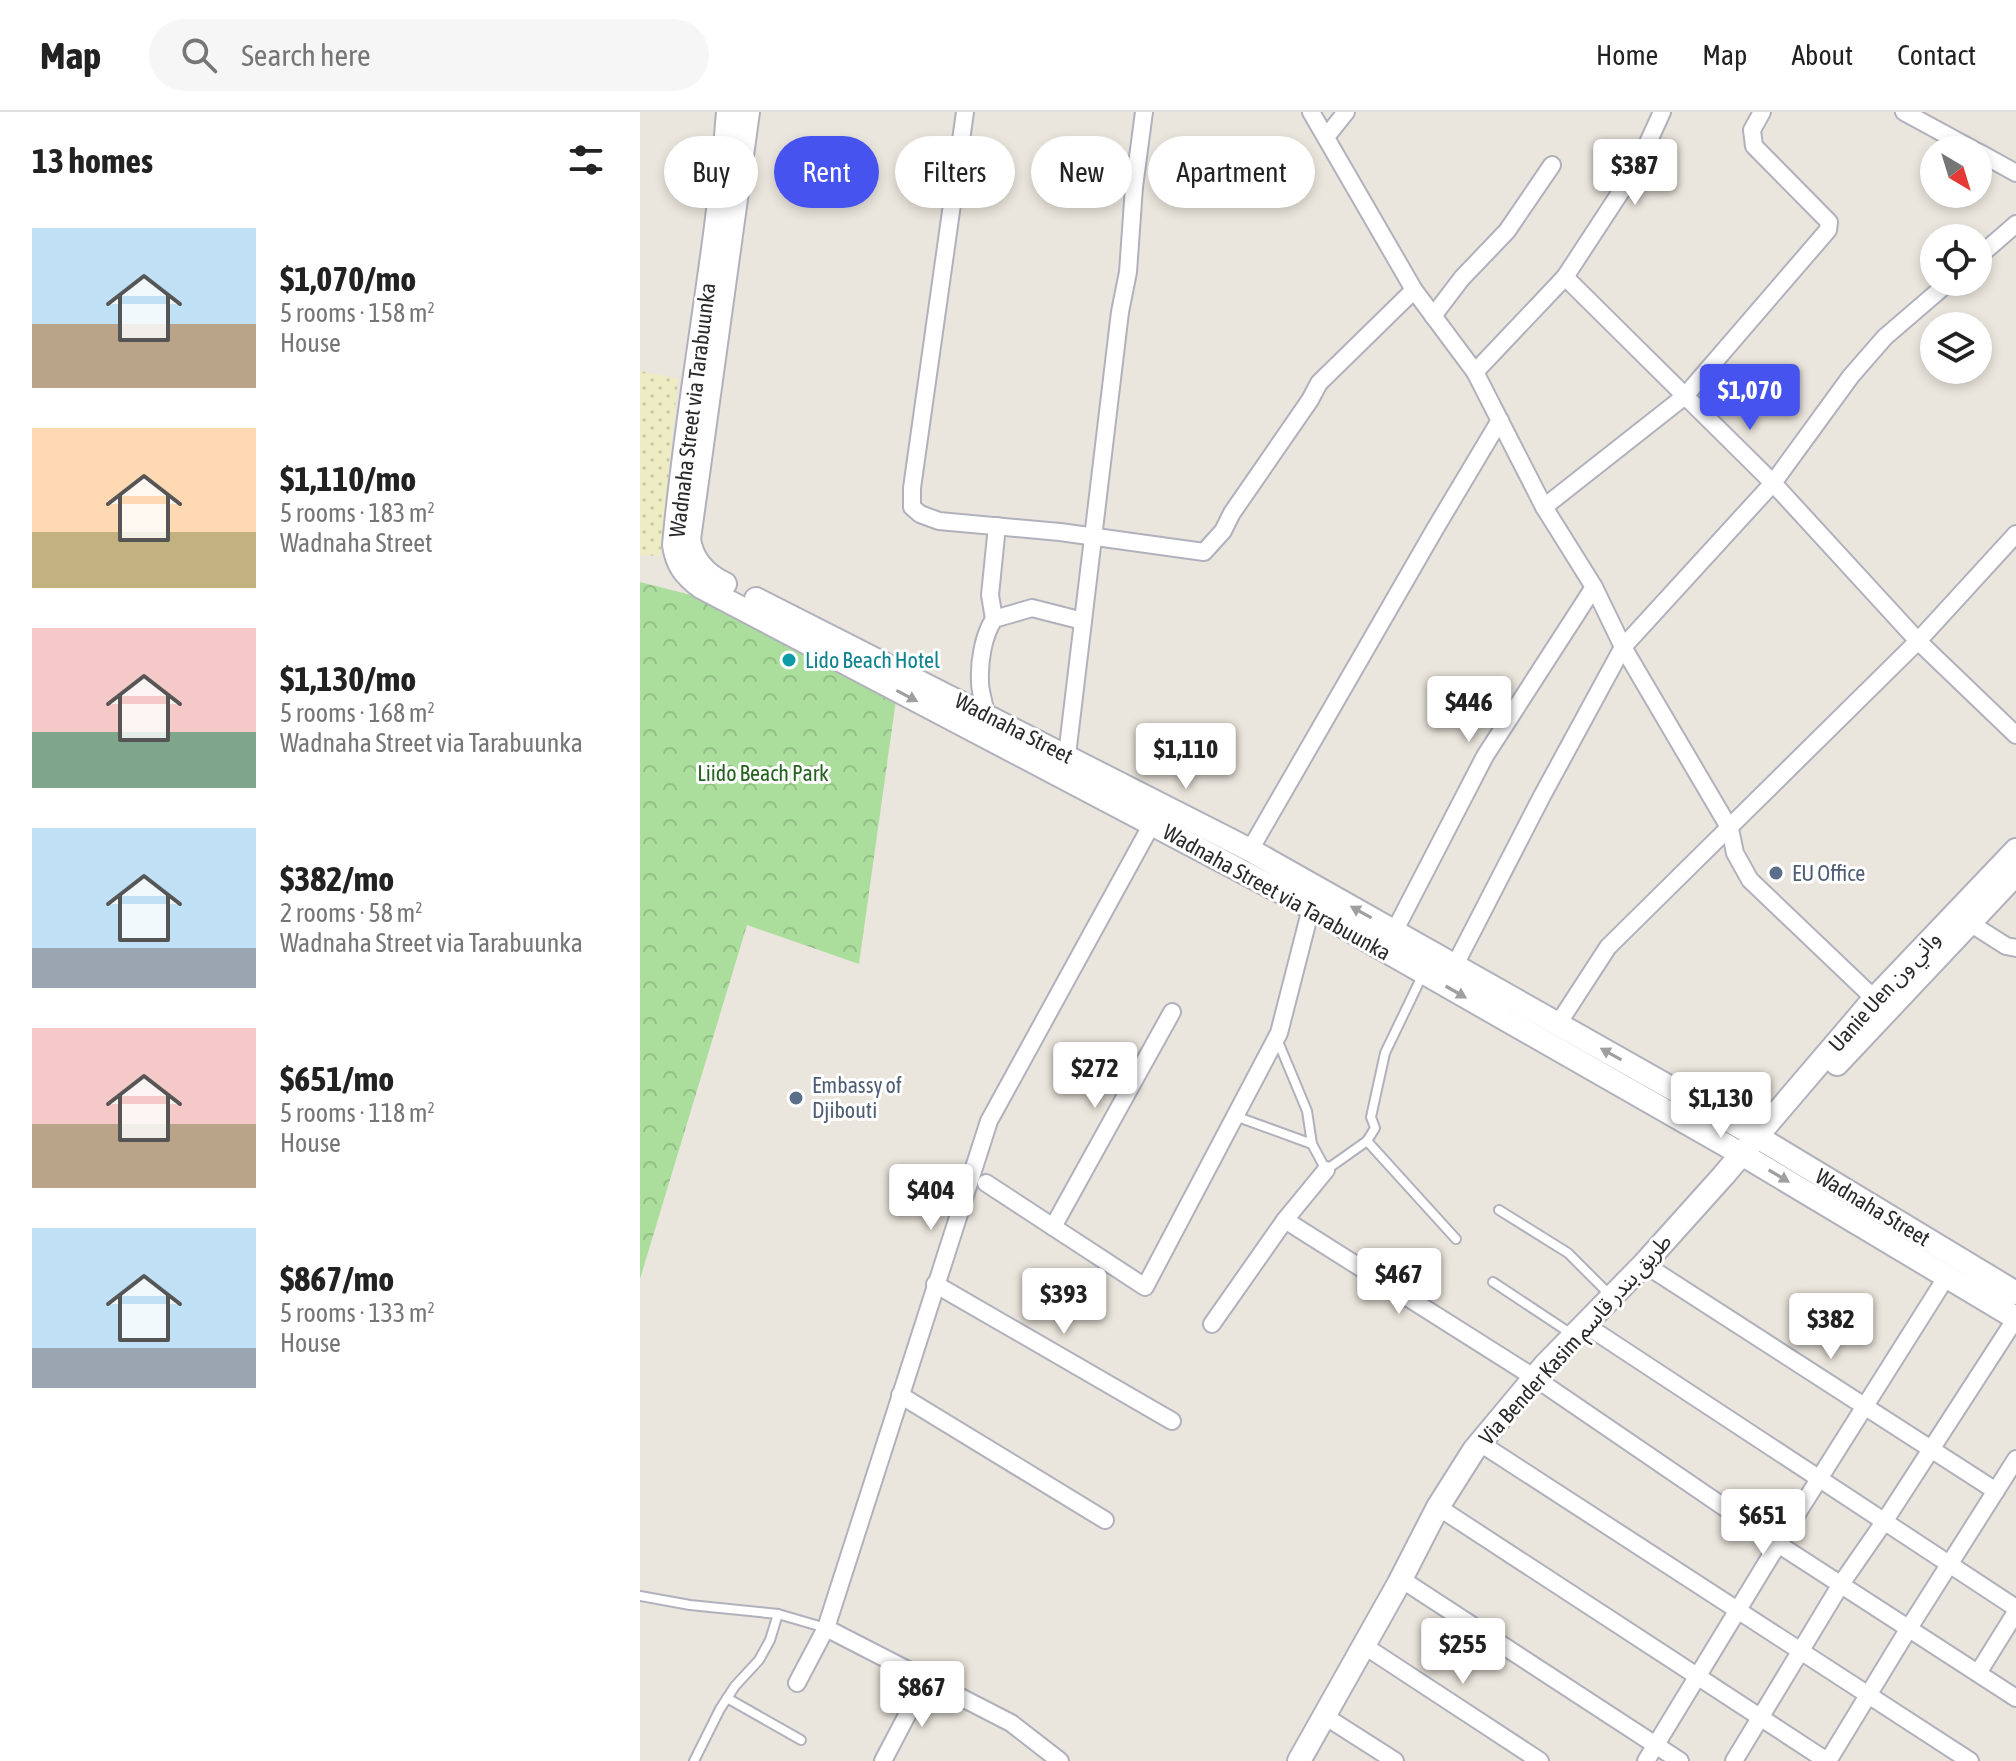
<!DOCTYPE html>
<html lang="en">
<head>
<meta charset="utf-8">
<style>
	:root { --surface:#fff; --page:#f6f6f6; --text:#222; --muted:#767676; --line:#e0e0e0; --accent:#4753ee }
	body { margin:0; font-family:"Asap Condensed","Noto Sans Arabic",sans-serif; background:var(--page); color:var(--text); height:100vh; display:flex; flex-direction:column; font-size:30px; white-space:nowrap }
	* { box-sizing:border-box; margin:0 }
	p { font-size:26px; color:var(--muted) }
	.icon { flex:none; width:44px; height:44px; fill:none; stroke:currentColor; stroke-width:2; stroke-linecap:round; stroke-linejoin:round }
	.map { position:relative; flex:1; overflow:hidden }
	.drawer { display:flex; flex-direction:column; background:var(--surface); width:640px }
	.drawer>* { flex:none }
	.guide { position:absolute; left:24px; top:24px; width:760px; height:72px; display:flex; gap:16px }
	.needle { width:52px; rotate:142deg }
	.controls { position:absolute; left:1280px; top:24px; display:grid; gap:16px }
	.controls a { display:grid; place-items:center; width:72px; height:72px; border-radius:50%; background:var(--surface); box-shadow:0 4px 12px #0003; font-size:40px }
	.price { position:absolute; translate:-50% -68px; padding:0 18px; border-radius:8px; background:#fff; color:#222; font-size:26px; line-height:52px; filter:drop-shadow(0 2px 4px #0008) }
	.price::after { content:''; position:absolute; left:50%; top:48px; width:24px; height:18px; margin-left:-12px; background:inherit; clip-path:polygon(0 0,100% 0,50% 100%) }
	.price.on { background:var(--accent); color:#fff }
	ul { padding:0; list-style:none }
	li { display:flex; align-items:center; gap:24px; height:200px; padding:0 32px }
	li span { display:grid; place-items:center; flex:none; width:224px; height:160px; border-radius:0px; color:#555 }
	li>.icon { margin-inline-start:auto }
	span .icon { width:96px; height:96px; fill:#fffc; stroke-width:1 }
	li b { font-size:34px }
	h2 { display:flex; justify-content:space-between; align-items:center; height:96px; padding:0 32px; font-size:34px }
	.tag { padding:0 28px; border-radius:36px; background:var(--surface); box-shadow:0 4px 12px #0003; font-size:28px; line-height:72px }
	.tag.on { background:var(--accent); color:#fff }
	header { display:flex; align-items:center; gap:48px; box-sizing:border-box; height:112px; padding:0 40px; background:var(--surface); border-bottom:2px solid var(--line) }
	header strong { font-size:38px }
	nav { display:flex; gap:44px; margin-inline-start:auto; font-size:28px }
	.search { width:560px; height:72px; background:var(--page); display:flex; align-items:center; gap:20px; box-sizing:border-box; padding:0 28px; border-radius:44px; color:var(--muted); font-size:30px }
	main { display:flex; flex:1; min-height:0 }
	.map>svg:first-child { display:block }
</style>
</head>
<body>
<header>
<strong>Map</strong>
<div class="search"><svg class="icon" aria-label="search" viewBox="0 0 24 24"><circle cx="10" cy="10" r="6"/><path d="M15 15l6 6"/></svg>Search here</div>
<nav><a>Home</a><a>Map</a><a>About</a><a>Contact</a></nav>
</header>
<main>
<section class="drawer">
<h2>13 homes<svg class="icon" aria-label="filters" viewBox="0 0 24 24"><path d="M4 7h16M4 17h16"/><circle cx="9" cy="7" r="2"/><circle cx="15" cy="17" r="2"/></svg></h2>
<ul>
<li><span style="background:linear-gradient(#bfe0f5 60%,#b9a48a 0)"><svg class="icon" aria-label="home" viewBox="0 0 24 24"><path d="M3 11l9-7 9 7M6 9v11h12V9"/></svg></span><div><b>$1,070/mo</b><p>5 rooms · 158 m²</p><p>House</p></div></li>
<li><span style="background:linear-gradient(#ffd9b3 65%,#c2b280 0)"><svg class="icon" aria-label="home" viewBox="0 0 24 24"><path d="M3 11l9-7 9 7M6 9v11h12V9"/></svg></span><div><b>$1,110/mo</b><p>5 rooms · 183 m²</p><p>Wadnaha Street</p></div></li>
<li><span style="background:linear-gradient(#f6c9c9 65%,#7fa58c 0)"><svg class="icon" aria-label="home" viewBox="0 0 24 24"><path d="M3 11l9-7 9 7M6 9v11h12V9"/></svg></span><div><b>$1,130/mo</b><p>5 rooms · 168 m²</p><p>Wadnaha Street via Tarabuunka</p></div></li>
<li><span style="background:linear-gradient(#bfe0f5 75%,#9aa5b1 0)"><svg class="icon" aria-label="home" viewBox="0 0 24 24"><path d="M3 11l9-7 9 7M6 9v11h12V9"/></svg></span><div><b>$382/mo</b><p>2 rooms · 58 m²</p><p>Wadnaha Street via Tarabuunka</p></div></li>
<li><span style="background:linear-gradient(#f6c9c9 60%,#b9a48a 0)"><svg class="icon" aria-label="home" viewBox="0 0 24 24"><path d="M3 11l9-7 9 7M6 9v11h12V9"/></svg></span><div><b>$651/mo</b><p>5 rooms · 118 m²</p><p>House</p></div></li>
<li><span style="background:linear-gradient(#bfe0f5 75%,#9aa5b1 0)"><svg class="icon" aria-label="home" viewBox="0 0 24 24"><path d="M3 11l9-7 9 7M6 9v11h12V9"/></svg></span><div><b>$867/mo</b><p>5 rooms · 133 m²</p><p>House</p></div></li>
</ul>
</section>
<div class="map">
<svg width="1376" height="1649" viewBox="0 0 1376 1649">
	<defs>
		<pattern id="sand-dots" width="8" height="8" patternUnits="userSpaceOnUse" patternTransform="scale(2)"><rect width="8" height="8" fill="#eeecc2"/><path d="M2 2h.1M6 6h.1" fill="none" stroke="#cccba7" stroke-width="1.8" stroke-linecap="round"/></pattern>
		<pattern id="park-crowns" width="20" height="18" patternUnits="userSpaceOnUse" patternTransform="scale(2)"><rect width="20" height="18" fill="#abde9c"/><path d="M2 6a3 3 0 1 1 6 0M12 15a3 3 0 1 1 6 0" fill="none" stroke="#93bf87"/></pattern>
	</defs>
	<rect width="100%" height="100%" fill="#ebe6dd"/>
	<path fill="url(#sand-dots)" d="M0 259 38 267 20 444 0 443Z"/>
	<path fill="url(#park-crowns)" d="M0 470 63 486 256 588 219 852 107 813 0 1167Z"/>
	<g fill="none" stroke-linecap="round" stroke-linejoin="round">
		<g stroke="#b0b1bd" stroke-width="12">
			<g id="lane">
				<path d="M595 1004 672 1032 667 999 637 927"/>
				<path d="M727 1029 735 1016 731 1005 745 941 783 862"/>
				<path d="M672 1032 686 1058 727 1029 816 1127"/>
				<path d="M859 1098 928 1141 971 1184"/>
				<path d="M853 1170 933 1223"/>
				<path d="M0 1484 50 1493 138 1502"/>
				<path d="M87 1586 161 1628"/>
				<path d="M54 1649 80 1597 95 1574 119 1548 130 1528 138 1502 186 1516"/>
			</g>
		</g>
		<g stroke="#b0b1bd" stroke-width="20">
			<g id="street">
				<path d="M325 0 272 376V395L280 402 299 409 420 420 564 440 583 419 592 401 670 288 679 271 774 178"/>
				<path d="M671 0 774 178 835 260 904 395 954 475 983 535 1090 717 1095 741 1110 768 1240 892"/>
				<path d="M1264 0 1334 38"/>
				<path d="M686 25 706 0"/>
				<path d="M1338 40 1376 61"/>
				<path d="M1338 145 1376 112"/>
				<path d="M925 165 997 55 1022 0"/>
				<path d="M793 204 822 166 867 119 912 53"/>
				<path d="M835 260 925 165 1133 371 1278 529 1376 623"/>
				<path d="M904 395 1045 284 1188 118 1189 110 1114 34 1112 18 1122 0"/>
				<path d="M354 507 350 483 357 414"/>
				<path d="M343 609C348 596 340 584 340 570 339 550 343 524 354 507L392 496 443 509"/>
				<path d="M423 652 427 643 480 200 488 160 494 75 504 0"/>
				<path d="M610 738 795 417 860 308"/>
				<path d="M1322 806 1366 834 1376 836"/>
				<path d="M755 818 845 644 954 475"/>
				<path d="M815 853 902 684 983 535 1133 371 1211 264 1245 225 1309 170"/>
				<path d="M918 912 968 835 1278 529 1376 422"/>
				<path d="M346 1071 505 1175 639 921 671 796"/>
				<path d="M645 1108 895 1266 1138 1432 1376 1586"/>
				<path d="M413 1115 532 900"/>
				<path d="M1004 1152 1356 1379"/>
				<path d="M295 1172 532 1309"/>
				<path d="M572 1212 645 1108 686 1058"/>
				<path d="M944 1212 1376 1496"/>
				<path d="M260 1283 465 1408"/>
				<path d="M840 1331 1330 1649"/>
				<path d="M798 1395 1187 1649"/>
				<path d="M761 1467 1040 1649"/>
				<path d="M186 1516 371 1611 420 1649"/>
				<path d="M723 1533 900 1649"/>
				<path d="M1338 1561 1376 1500"/>
				<path d="M157 1571 186 1516 349 1009 513 710"/>
				<path d="M683 1603 755 1649"/>
				<path d="M243 1649 286 1567"/>
				<path d="M1006 1649 1138 1432 1307 1164"/>
				<path d="M1094 1649 1201 1472 1244 1410 1376 1206"/>
				<path d="M1188 1649 1269 1516 1376 1347"/>
			</g>
		</g>
		<g stroke="#b0b1bd" stroke-width="26">
			<g id="secondary">
				<path d="M88 0C77 145 47 288 34 433 37 453 45 463 61 475L662 791 1110 1047 1376 1206"/>
				<path d="M85 472C66 463 52 449 49 427L108 0"/>
				<path d="M116 487 610 738 1116 1024 1376 1181"/>
				<path d="M1197 952 1376 762"/>
				<path d="M659 1649 759 1471 798 1395 834 1338 905 1253 1004 1152 1083 1064 1234 887 1376 738"/>
			</g>
		</g>
		<use href="#lane" stroke="#fff" stroke-width="8"/>
		<use href="#street" stroke="#fff" stroke-width="16"/>
		<use href="#secondary" stroke="#fff" stroke-width="22"/>
	</g>
	<defs><path id="oneway-solid" d="M-6-.8H1V-3.2L6.5 0L1 3.2V.8H-6Z" transform="scale(2)"/></defs>
	<g fill="#9f9f9f">
		<use href="#oneway-solid" transform="translate(267 584) rotate(28)"/>
		<use href="#oneway-solid" transform="translate(721 800) rotate(-151)"/>
		<use href="#oneway-solid" transform="translate(816 880) rotate(30)"/>
		<use href="#oneway-solid" transform="translate(971 942) rotate(-151)"/>
		<use href="#oneway-solid" transform="translate(1139 1064) rotate(31)"/>
	</g>
	<circle fill="#0f9aa8" stroke="#fff" stroke-width="3" cx="149" cy="548" r="8"/>
	<g fill="#5c6f8a" stroke="#fff" stroke-width="3">
		<circle cx="1136" cy="761" r="8"/>
		<circle cx="156" cy="986" r="8"/>
	</g>
	<g text-anchor="middle" dominant-baseline="central" stroke-width="6" stroke-linejoin="round" paint-order="stroke">
		<g font-size="22" fill="#2a2a2a" stroke="#fff">
			<text transform="translate(52 298) rotate(-83)">Wadnaha Street via Tarabuunka</text>
			<text transform="translate(374 616) rotate(27)">Wadnaha Street</text>
			<text transform="translate(637 780) rotate(29)">Wadnaha Street via Tarabuunka</text>
			<text transform="translate(1244 879) rotate(-48)">Uanie Uen واني ون</text>
			<text transform="translate(1233 1095) rotate(31)">Wadnaha Street</text>
			<text transform="translate(935 1227) rotate(-48)">Via Bender Kasim طريق بندر قاسم</text>
		</g>
		<g font-size="22" fill="#0d838f" stroke="#fff" text-anchor="start">
			<text x="165" y="548">Lido Beach Hotel</text>
		</g>
		<g font-size="22" fill="#25621f" stroke="#fff">
			<text x="123" y="661">Liido Beach Park</text>
		</g>
		<g font-size="22" fill="#4e5e75" stroke="#fff" text-anchor="start">
			<text x="1152" y="761">EU Office</text>
			<text x="172" y="973">Embassy of<tspan x="172" dy="25">Djibouti</tspan></text>
		</g>
	</g>
</svg>
<div class="controls">
<a><svg class="needle" viewBox="-14 -14 28 28"><path d="M0-13l5 13h-10z" fill="#e53935"/><path d="M0 13l5-13h-10z" fill="#767676"/></svg></a>
<a><svg class="icon" aria-label="locate" viewBox="0 0 24 24"><circle cx="12" cy="12" r="6"/><path d="M12 2v4M12 18v4M2 12h4M18 12h4"/></svg></a>
<a><svg class="icon" aria-label="layers" viewBox="0 0 24 24"><path d="M12 4l9 5-9 5-9-5zM3 14l9 5 9-5"/></svg></a>
</div>
<b class="price" style="left:995px;top:95px">$387</b>
<b class="price on" style="left:1110px;top:320px">$1,070</b>
<b class="price" style="left:829px;top:632px">$446</b>
<b class="price" style="left:546px;top:679px">$1,110</b>
<b class="price" style="left:455px;top:998px">$272</b>
<b class="price" style="left:1081px;top:1028px">$1,130</b>
<b class="price" style="left:291px;top:1120px">$404</b>
<b class="price" style="left:759px;top:1204px">$467</b>
<b class="price" style="left:424px;top:1224px">$393</b>
<b class="price" style="left:1191px;top:1249px">$382</b>
<b class="price" style="left:1123px;top:1445px">$651</b>
<b class="price" style="left:823px;top:1574px">$255</b>
<b class="price" style="left:282px;top:1617px">$867</b>
<div class="guide">
<a class="tag">Buy</a>
<a class="tag on">Rent</a>
<a class="tag">Filters</a>
<a class="tag">New</a>
<a class="tag">Apartment</a>
</div>
</div>
</main>
</body>
</html>
